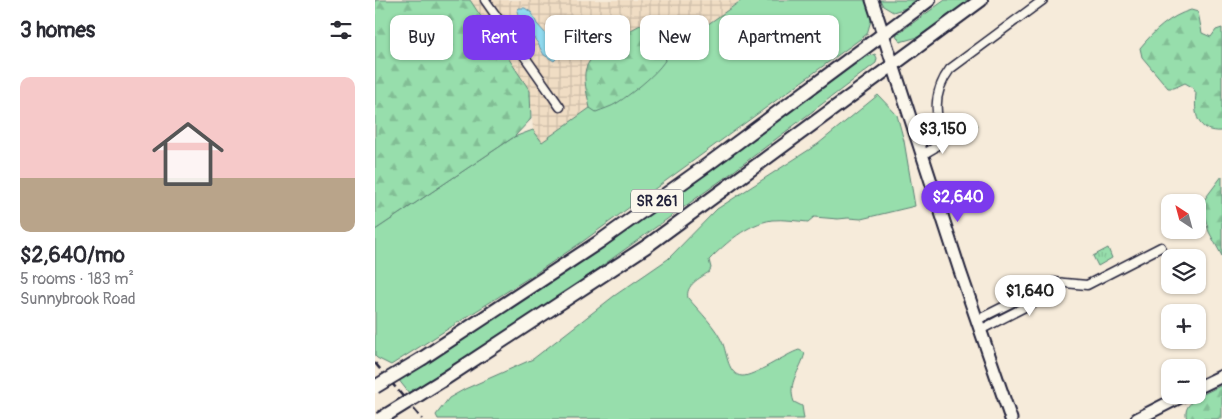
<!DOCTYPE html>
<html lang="en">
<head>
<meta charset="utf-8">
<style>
	:root { --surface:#fff; --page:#f7f7f7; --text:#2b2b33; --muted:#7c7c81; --accent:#7c3aed }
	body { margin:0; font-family:Pangolin,sans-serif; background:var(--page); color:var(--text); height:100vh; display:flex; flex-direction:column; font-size:19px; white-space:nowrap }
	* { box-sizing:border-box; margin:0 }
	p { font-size:16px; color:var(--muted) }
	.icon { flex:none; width:28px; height:28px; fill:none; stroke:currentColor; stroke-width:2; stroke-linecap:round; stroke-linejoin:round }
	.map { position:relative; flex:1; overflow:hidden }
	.details { display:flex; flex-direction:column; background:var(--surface); width:375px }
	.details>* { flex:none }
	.top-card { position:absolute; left:15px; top:15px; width:475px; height:45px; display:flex; gap:10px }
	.needle { width:32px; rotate:324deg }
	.tools { position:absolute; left:786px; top:194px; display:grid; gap:10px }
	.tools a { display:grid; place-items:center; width:45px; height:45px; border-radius:10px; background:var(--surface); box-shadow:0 1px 4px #0004; font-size:25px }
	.price { position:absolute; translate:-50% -42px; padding:0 11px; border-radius:18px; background:#fff; color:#222; font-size:16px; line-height:32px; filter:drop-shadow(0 1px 2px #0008) }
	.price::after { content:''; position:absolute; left:50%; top:30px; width:15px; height:11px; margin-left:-8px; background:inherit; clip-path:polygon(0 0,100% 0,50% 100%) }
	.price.on { background:var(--accent); color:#fff }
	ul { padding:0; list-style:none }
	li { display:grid; align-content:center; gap:10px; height:265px; padding:0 20px }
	li span { display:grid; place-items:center; height:155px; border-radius:10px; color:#555 }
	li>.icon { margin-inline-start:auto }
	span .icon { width:90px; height:90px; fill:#fffc; stroke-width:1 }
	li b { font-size:21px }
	h2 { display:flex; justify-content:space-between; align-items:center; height:60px; padding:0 20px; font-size:21px }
	.tag { padding:0 18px; border-radius:10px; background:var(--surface); box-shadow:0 1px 4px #0004; font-size:18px; line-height:45px }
	.tag.on { background:var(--accent); color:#fff }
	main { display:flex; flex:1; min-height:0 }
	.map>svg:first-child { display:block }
</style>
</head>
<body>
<main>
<section class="details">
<h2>3 homes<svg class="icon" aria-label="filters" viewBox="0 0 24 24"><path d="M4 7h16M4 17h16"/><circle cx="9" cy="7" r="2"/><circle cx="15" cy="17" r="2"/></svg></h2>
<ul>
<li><span style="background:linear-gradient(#f6c9c9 65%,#b9a48a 0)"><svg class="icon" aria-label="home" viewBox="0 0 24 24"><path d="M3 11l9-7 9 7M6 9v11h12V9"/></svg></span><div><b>$2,640/mo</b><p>5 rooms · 183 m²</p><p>Sunnybrook Road</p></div></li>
</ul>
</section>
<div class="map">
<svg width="847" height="419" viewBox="0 0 847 419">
	<defs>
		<pattern id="industrial-grid" width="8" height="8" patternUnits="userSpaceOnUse" patternTransform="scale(1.25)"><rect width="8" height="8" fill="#f0ddc4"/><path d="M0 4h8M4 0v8" fill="none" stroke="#cebda9"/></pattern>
		<pattern id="forest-firs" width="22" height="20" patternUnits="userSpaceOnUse" patternTransform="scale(1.25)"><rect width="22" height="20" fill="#97deac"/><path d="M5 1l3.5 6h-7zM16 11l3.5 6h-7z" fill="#82be95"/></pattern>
		<pattern id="park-tufts" width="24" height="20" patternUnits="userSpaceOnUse" patternTransform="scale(1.25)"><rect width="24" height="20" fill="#97deac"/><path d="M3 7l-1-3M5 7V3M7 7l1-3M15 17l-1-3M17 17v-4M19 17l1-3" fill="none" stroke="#82be95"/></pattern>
	</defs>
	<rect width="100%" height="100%" fill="#f6ebda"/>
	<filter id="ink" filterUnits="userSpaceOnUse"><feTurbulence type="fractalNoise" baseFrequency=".02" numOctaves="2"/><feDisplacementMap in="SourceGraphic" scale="10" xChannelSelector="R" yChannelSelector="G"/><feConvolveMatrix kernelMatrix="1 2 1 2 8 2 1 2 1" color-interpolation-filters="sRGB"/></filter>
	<g filter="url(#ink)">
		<path fill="url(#industrial-grid)" d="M95 0H367L167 142 158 130 155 91Z"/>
		<g fill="#97deac" stroke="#5c8074">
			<path d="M367 0H492L497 17 492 34 207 242 158 275 16 365 2 358 0 356V230L139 137 158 130 167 142Z"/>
			<path d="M505 0H544L534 7 518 12 508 6Z"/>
			<path d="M570 0H595L543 37 525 42 521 35Z"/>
			<path d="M500 54 502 58 501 63 355 174 164 311 34 393 23 379 473 66 489 58Z"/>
			<path d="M503 95 522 115 529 141 540 206 486 219 473 218 463 219 439 217 433 222C422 221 408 219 397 220 372 224 351 243 334 260L336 268 334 272C325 278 310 285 313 298 325 312 341 327 348 344 352 354 353 375 367 376 378 377 411 354 424 350L430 353C425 372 412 382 419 402L427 406 429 419H63L61 415 74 398 90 389 158 359 239 296 293 259 342 209 443 144Z"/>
		</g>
		<g fill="url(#forest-firs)" stroke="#5c8074">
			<path d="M0 0H95L155 91 156 119 139 137 0 230Z"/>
			<path d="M816 10 823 12 827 33 836 37 841 30 847 28V131C821 133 819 113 821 93L817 87 810 83 799 88H793L767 57 765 48C779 31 795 16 816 10Z"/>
			<path d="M271 22C278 27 291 34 294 42 303 60 256 94 242 103 236 107 228 109 221 112L215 108C213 98 209 84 210 73 212 50 253 32 271 22Z"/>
			<path d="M847 176V256L834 232 826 204Z"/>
			<path d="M847 385V419H812C805 401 834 392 847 385Z"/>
		</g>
		<g fill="url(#park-tufts)" stroke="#5c8074">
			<path d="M582 114 603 125 598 134 577 123Z"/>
			<path d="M733 248 737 258 723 266 718 256Z"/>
		</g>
		<path fill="#90dbf0" stroke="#6491a8" d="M144 8H150L157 13 162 24 179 43 184 51 183 57 179 61 169 55 162 42 144 18 142 11Z"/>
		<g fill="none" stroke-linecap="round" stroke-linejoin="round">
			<g stroke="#22223b" stroke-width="11">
				<g id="street">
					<path d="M110 0 185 107"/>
					<path d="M547 155 559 148 568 135C558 112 560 89 575 69L668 0"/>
					<path d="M602 320 678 282 712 285 786 247"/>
					<path d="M605 330 677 293 687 283"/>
				</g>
			</g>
			<g stroke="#22223b" stroke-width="15">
				<g id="secondary">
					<path d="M497 0 585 271 636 419"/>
					<path d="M822 388 847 376"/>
					<path d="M762 419 809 395"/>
				</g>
			</g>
			<g stroke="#22223b" stroke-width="16">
				<g id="primary">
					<path d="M48 358 224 242 332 165 554 0"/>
					<path d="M68 380 272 246 606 0"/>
				</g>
			</g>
			<use href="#street" stroke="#fbf7ec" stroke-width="8"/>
			<use href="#secondary" stroke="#fbf7ec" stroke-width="11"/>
			<use href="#primary" stroke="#fbf7ec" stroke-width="12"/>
			<path stroke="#22223b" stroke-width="2.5" stroke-dasharray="8 4" stroke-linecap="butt" d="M0 363 47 419"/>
			<g stroke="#22223b" stroke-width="16" stroke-linecap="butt">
				<g id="primary-bridge">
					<path d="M0 387 48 358"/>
					<path d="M5 419 68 380"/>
				</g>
			</g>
			<use href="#primary-bridge" stroke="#fbf7ec" stroke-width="12"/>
		</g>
	</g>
	<g text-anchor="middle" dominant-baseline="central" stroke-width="4" stroke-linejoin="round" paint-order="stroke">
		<rect fill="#fbf7ec" stroke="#636270" stroke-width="1" x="256" y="189.5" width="52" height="23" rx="4"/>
		<g font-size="14" font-weight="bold" fill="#22223b">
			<text x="282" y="201">SR 261</text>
		</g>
	</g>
</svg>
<div class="tools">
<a><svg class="needle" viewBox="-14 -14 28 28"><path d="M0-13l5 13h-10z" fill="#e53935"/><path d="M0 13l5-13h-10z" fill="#7c7c81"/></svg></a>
<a><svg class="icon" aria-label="layers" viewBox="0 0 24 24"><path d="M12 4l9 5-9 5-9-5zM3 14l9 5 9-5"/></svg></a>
<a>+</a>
<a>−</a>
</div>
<b class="price" style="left:568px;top:155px">$3,150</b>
<b class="price on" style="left:583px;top:223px">$2,640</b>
<b class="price" style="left:655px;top:317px">$1,640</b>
<div class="top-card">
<a class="tag">Buy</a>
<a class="tag on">Rent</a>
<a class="tag">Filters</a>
<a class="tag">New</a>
<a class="tag">Apartment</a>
</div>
</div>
</main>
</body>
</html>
